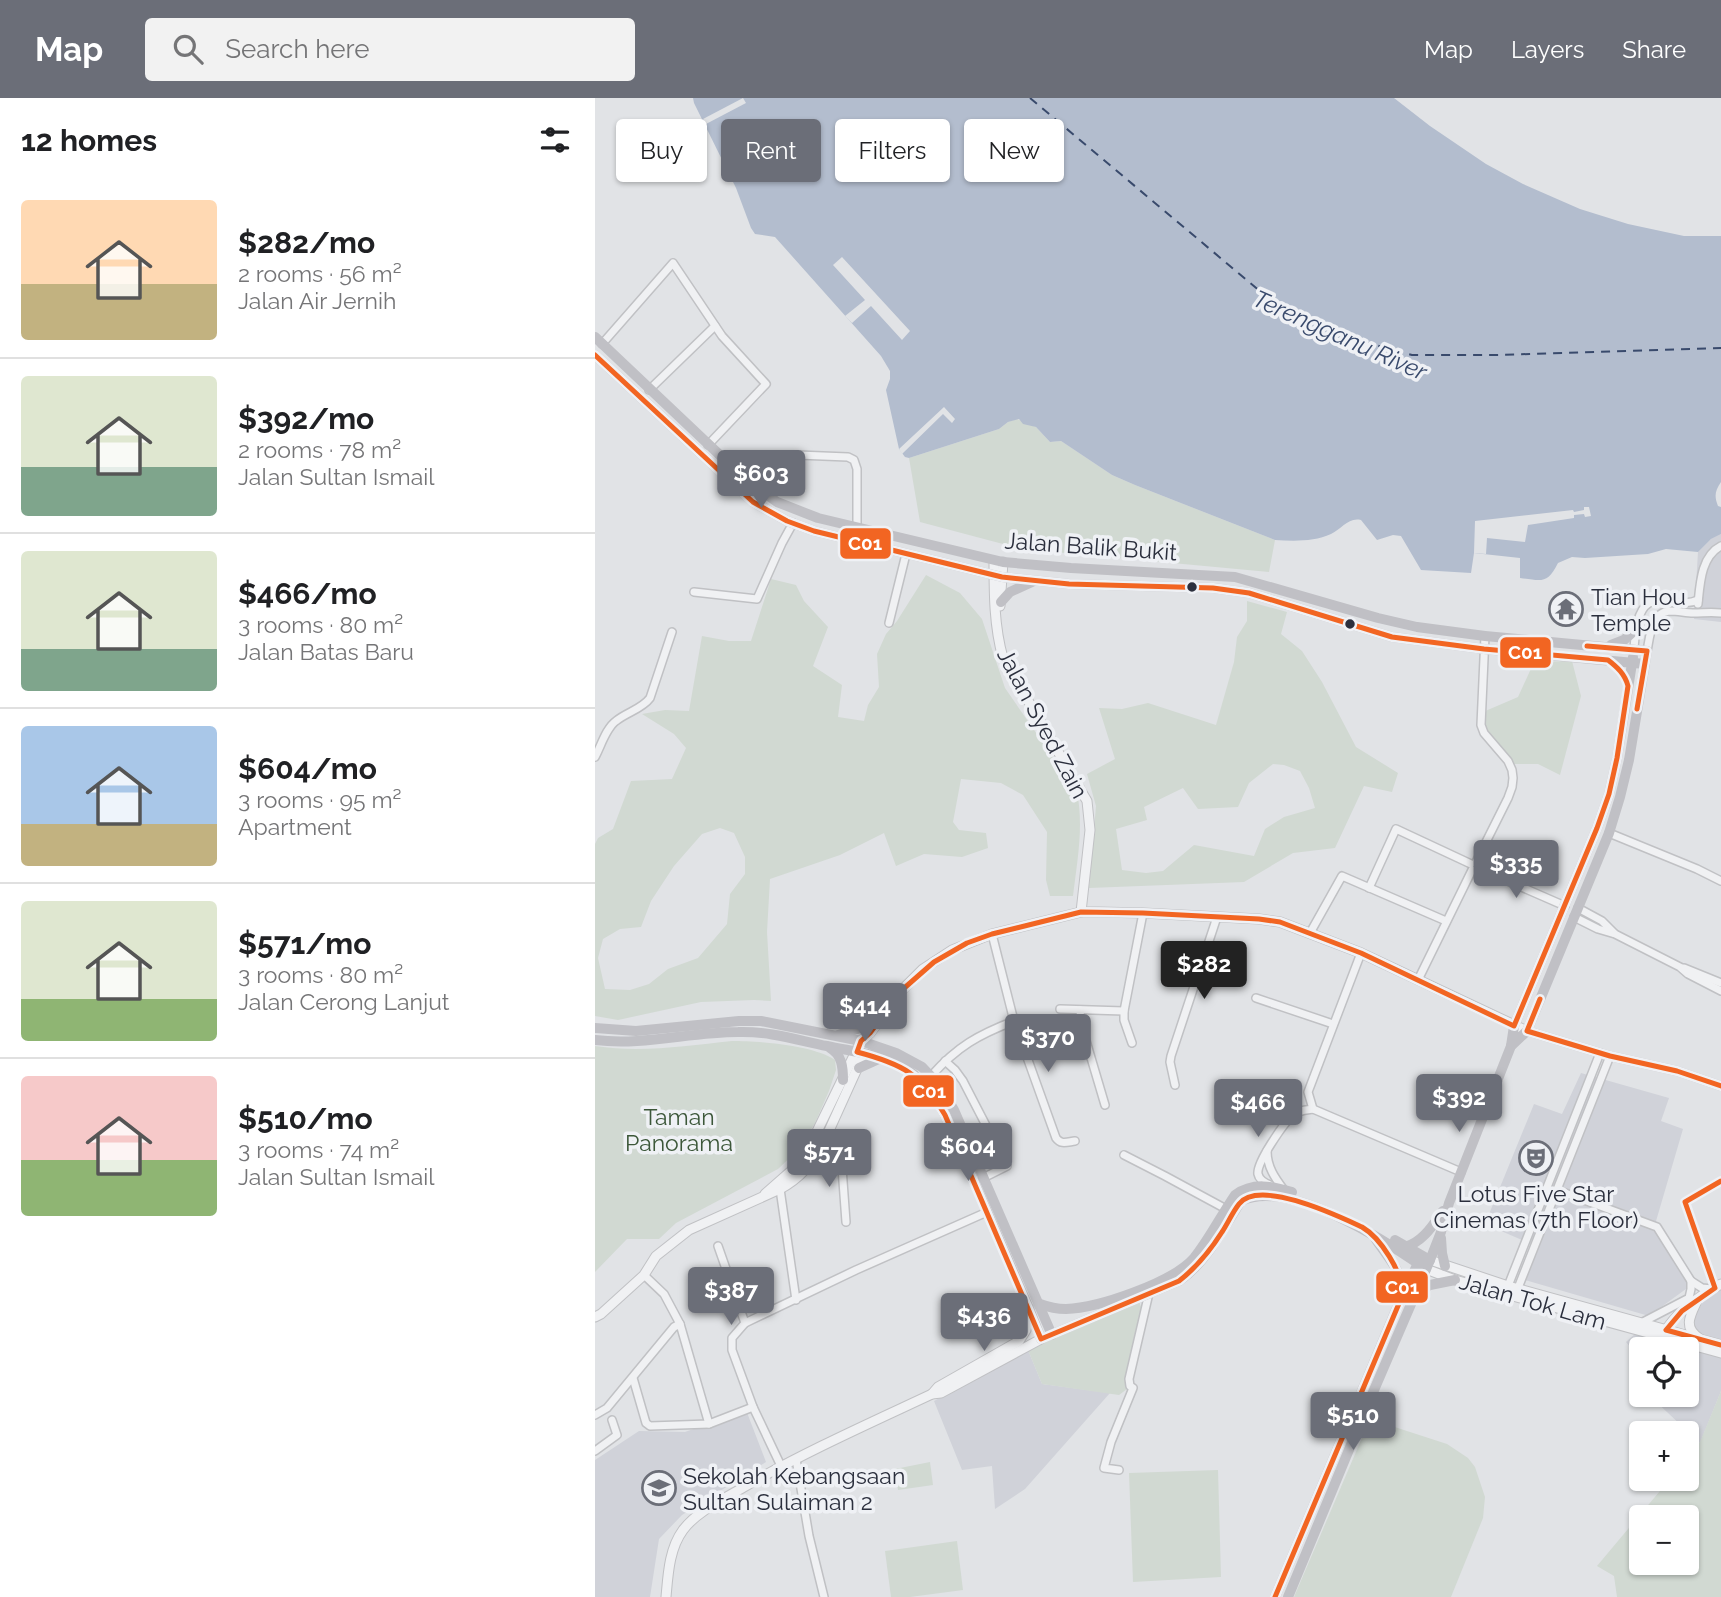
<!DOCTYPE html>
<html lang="en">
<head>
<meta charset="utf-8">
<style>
	:root { --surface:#fff; --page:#f2f2f2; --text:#202124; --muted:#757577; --line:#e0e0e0; --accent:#6b6e78 }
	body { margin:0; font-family:Raleway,sans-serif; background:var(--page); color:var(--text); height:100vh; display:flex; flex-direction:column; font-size:26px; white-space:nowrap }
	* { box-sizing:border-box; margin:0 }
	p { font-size:23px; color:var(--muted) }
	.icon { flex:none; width:38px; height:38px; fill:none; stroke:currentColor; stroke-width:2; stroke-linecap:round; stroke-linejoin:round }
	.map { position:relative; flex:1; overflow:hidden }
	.panel { display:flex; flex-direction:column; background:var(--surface); width:595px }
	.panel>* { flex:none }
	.banner { position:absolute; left:21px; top:21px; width:665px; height:63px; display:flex; gap:14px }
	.controls { position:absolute; left:1034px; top:1239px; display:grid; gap:14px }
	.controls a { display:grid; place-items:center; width:70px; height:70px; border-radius:7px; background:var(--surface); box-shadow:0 2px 5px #0004; font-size:35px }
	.price { position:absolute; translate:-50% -60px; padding:0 16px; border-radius:7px; background:var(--accent); color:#fff; font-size:23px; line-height:46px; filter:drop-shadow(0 2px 4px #0008) }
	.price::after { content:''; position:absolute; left:50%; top:42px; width:21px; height:16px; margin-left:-10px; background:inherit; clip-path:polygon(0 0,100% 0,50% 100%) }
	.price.active { background:#222; color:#fff }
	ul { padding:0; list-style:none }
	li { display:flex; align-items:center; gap:21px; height:175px; padding:0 21px }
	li+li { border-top:2px solid var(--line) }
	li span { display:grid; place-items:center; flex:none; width:196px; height:140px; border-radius:7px; color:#555 }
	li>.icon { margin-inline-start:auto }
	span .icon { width:84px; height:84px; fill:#fffc; stroke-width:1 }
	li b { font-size:30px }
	h2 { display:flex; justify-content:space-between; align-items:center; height:84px; padding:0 21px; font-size:30px }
	.tag { padding:0 24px; border-radius:7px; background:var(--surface); box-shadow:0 2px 5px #0004; font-size:24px; line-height:63px }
	.tag.active { background:var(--accent); color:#fff }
	header { display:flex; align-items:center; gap:42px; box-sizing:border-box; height:98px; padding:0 35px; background:var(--accent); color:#fff }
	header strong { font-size:33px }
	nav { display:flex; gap:38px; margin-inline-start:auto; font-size:24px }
	.search { width:490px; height:63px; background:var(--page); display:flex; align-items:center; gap:18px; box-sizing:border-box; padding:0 24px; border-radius:7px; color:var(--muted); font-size:26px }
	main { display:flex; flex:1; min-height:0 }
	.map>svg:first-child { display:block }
</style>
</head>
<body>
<header>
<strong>Map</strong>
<div class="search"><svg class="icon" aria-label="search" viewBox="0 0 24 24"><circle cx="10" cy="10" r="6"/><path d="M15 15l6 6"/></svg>Search here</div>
<nav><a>Map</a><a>Layers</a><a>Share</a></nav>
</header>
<main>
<section class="panel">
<h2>12 homes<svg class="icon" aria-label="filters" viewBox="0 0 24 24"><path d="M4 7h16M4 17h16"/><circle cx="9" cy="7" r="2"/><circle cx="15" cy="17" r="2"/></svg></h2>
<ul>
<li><span style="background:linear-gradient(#ffd9b3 60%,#c2b280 0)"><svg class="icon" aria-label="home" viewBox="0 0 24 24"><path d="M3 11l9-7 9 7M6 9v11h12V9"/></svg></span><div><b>$282/mo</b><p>2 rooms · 56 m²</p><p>Jalan Air Jernih</p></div></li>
<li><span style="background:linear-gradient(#dfe7d0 65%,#7fa58c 0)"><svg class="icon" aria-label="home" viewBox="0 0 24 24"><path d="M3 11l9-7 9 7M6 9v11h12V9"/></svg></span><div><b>$392/mo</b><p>2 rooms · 78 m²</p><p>Jalan Sultan Ismail</p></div></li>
<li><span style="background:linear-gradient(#dfe7d0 70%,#7fa58c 0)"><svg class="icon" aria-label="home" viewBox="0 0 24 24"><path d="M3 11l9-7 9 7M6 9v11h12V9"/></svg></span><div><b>$466/mo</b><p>3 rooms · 80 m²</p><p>Jalan Batas Baru</p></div></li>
<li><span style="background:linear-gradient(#a9c7e8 70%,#c2b280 0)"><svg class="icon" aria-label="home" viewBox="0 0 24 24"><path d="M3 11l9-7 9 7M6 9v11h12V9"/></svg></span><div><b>$604/mo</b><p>3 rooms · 95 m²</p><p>Apartment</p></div></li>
<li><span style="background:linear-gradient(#dfe7d0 70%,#8fb573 0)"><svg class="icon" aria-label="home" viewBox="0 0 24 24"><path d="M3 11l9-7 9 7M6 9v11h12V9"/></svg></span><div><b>$571/mo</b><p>3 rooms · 80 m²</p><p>Jalan Cerong Lanjut</p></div></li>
<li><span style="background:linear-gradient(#f6c9c9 60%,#8fb573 0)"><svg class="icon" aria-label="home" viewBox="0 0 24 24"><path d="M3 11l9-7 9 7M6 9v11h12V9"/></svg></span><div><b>$510/mo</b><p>3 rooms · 74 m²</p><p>Jalan Sultan Ismail</p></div></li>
</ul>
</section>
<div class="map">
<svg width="1126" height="1499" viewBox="0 0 1126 1499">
	<rect width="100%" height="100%" fill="#e1e3e6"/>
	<g fill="#d0d2d9">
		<path d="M1126 436V524L1099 521 1103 454 1116 441Z"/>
		<path d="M986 975 1074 1000 1066 1023 1088 1031 1059 1130 1095 1188 1054 1218 930 1182 943 1149 890 1126 939 1006 967 1016Z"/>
		<path d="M1126 1189V1242L1097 1234 1100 1218 1112 1197Z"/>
		<path d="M1041 1235 1126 1260V1293L1105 1345 1056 1299 1058 1297H1092V1251H1046V1262L1031 1244Z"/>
		<path d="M433 1252 447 1286 515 1295 430 1391 400 1411 397 1368 367 1372 339 1303Z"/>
		<path d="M151 1312 171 1364 87 1417 64 1441 55 1499H0V1362L44 1333 90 1334Z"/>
	</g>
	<g fill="#d1d9d2" fill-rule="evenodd">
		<path d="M422 321 441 329 455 344 466 343 517 377 540 387 680 442 674 474 427 451 325 424 314 360 404 331 413 324Z"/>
		<path d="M331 477 365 495 387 521 410 590 482 694C489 729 482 764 478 798H455L451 782 452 734 428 697 406 685 366 681 358 724 364 732 391 735 393 750 367 759 329 756 301 768 289 735 245 757 175 781 172 834 176 903 159 902 106 904 23 922 0 918V746L3 740 18 731 36 683 77 681 91 650 79 636 47 616 70 612 94 613 107 538 134 543H156L176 481 201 487 209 503 233 529 218 568 247 587 243 619 269 623 273 607 284 589 282 556 291 536 302 523ZM125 730 139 735 150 759V776L135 796 132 826 103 860 73 871 54 886 35 892 10 891 3 860 8 841 25 831 46 829 56 803 79 768 107 736Z"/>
		<path d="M652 503 692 514 686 536 707 553 727 584 761 649 803 675 797 694 769 688 740 750 698 755 649 784 494 790 501 708 492 676 520 661 504 610 527 611 553 605 621 627 639 564 642 539 652 523ZM678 666 689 667 705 673 714 690 720 710 689 719 670 731 659 758 599 747 568 773 551 775 527 772 521 731 552 722 549 709 588 690 603 711 643 709 654 685Z"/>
		<path d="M977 563 986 598 965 677 943 666H918L889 630 888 614 923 599 939 564Z"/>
		<path d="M137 943C163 943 218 947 240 962L241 972 234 993 220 1025 204 1051 183 1071 81 1125 64 1141H32L0 1174V948C45 955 91 948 137 943Z"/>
		<path d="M544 1203 546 1209 530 1279 532 1291 524 1297 447 1286 433 1252Z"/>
		<path d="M1126 1293V1499H1022L1019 1478 1002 1468 1075 1381H1092V1360L1105 1344ZM1046 1419H1092V1465H1046Z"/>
		<path d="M775 1321 852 1346 873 1360 880 1369 890 1399 888 1420 856 1499H699Z"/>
		<path d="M335 1364 338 1387 303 1392 300 1371Z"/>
		<path d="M623 1372 626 1479 538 1484 534 1375Z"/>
		<path d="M362 1443 368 1492 315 1499H296L290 1453Z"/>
	</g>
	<path fill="#b3bdce" d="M98 0H799L835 28 891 66 928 86 985 111 1033 126 1089 138H1126V384C1120 393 1119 398 1123 408L1126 409V436L1116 441 1103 454 1071 451 1053 456 990 460 977 459 963 465C952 486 948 483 925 480V460L879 455 876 475 826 472 806 438 798 437 782 442 766 422C753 419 747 431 736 436 719 444 698 443 680 442L540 387 517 377 466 343 455 344 441 329 428 326 424 321 413 324 404 331 314 360 310 359 304 351 291 292 295 281V273L286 258 180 139 160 136 156 130 141 90 99 5Z"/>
	<g fill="#e1e3e6">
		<path d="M148 0 151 5 111 26 108 21Z"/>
		<path d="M247 159 315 233 307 242 276 208 257 225 250 218 270 202 238 167Z"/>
		<path d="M349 309 360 321 357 325 348 316 307 356 304 351Z"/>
		<path d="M989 409H994L996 418 990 419 989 416 979 417V420L933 427 930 444 892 440 891 456 879 455 880 423 978 412 979 414 989 412Z"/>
	</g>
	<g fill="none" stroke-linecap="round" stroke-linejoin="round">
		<path stroke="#394a6c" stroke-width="2" stroke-dasharray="9 7" stroke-linecap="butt" d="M435 0 685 210 762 242 817 257H902L1126 250"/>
		<g stroke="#c0c1c4" stroke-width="10">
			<g id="minor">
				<path d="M7 246 78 165 127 238 171 286 113 347"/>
				<path d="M54 292 120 228"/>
				<path d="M165 392 189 362 203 357 253 359 259 362 262 371V430"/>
				<path d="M99 494 162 501 187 445 198 425"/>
				<path d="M1103 506C1105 486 1106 458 1126 448"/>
				<path d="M294 525 311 456"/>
				<path d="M1039 551C1040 538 1041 513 1054 505 1061 502 1069 503 1076 504 1086 505 1094 506 1103 502"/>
				<path d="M1052 553C1055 538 1056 514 1075 513 1083 513 1091 515 1098 515 1108 515 1116 514 1126 515"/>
				<path d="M0 659C6 648 11 630 21 623 32 614 47 611 55 600L77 534"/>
				<path d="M1014 735 1102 771 1126 783"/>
				<path d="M881 764 913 700 917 689 918 680 917 672 913 663 889 635 886 627 890 538"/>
				<path d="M883 770 970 808"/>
				<path d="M774 790 801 731 876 766"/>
				<path d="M983 810 1007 823 1019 835"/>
				<path d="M979 819 1003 831 1020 836 1085 869 1093 876 1126 893"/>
				<path d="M715 835 747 778 851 823"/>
				<path d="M397 836 419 923 461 1040C466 1047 472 1044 480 1043"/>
				<path d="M766 855 713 994 718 1011 866 1074"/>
				<path d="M1089 870 1126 885"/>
				<path d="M823 882 877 772"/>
				<path d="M661 900 738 926"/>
				<path d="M465 911 529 913"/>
				<path d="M485 912 486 926 510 1007"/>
				<path d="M932 933 1015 958 1082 973 1126 988"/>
				<path d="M537 945 529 922V913L548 815"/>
				<path d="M350 963 360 972 368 983 412 1068 388 1080"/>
				<path d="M336 978C363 948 383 937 419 923"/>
				<path d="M580 987 575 964 576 958 622 819"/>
				<path d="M228 1046 246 1056 251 1124"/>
				<path d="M672 1053C672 1069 680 1080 689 1092"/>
				<path d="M529 1057 570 1078 631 1111"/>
				<path d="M675 1087C670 1085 664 1081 663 1076 661 1065 689 1025 697 1018 703 1012 711 1012 718 1011"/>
				<path d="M185 1091 201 1202"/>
				<path d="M962 1092 1062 1129 1096 1183 1107 1190 1117 1191"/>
				<path d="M123 1148 150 1225 261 1172 392 1114"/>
				<path d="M49 1177 69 1196 85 1226 114 1326"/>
				<path d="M913 1188 1005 955"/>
				<path d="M923 1190 1015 958"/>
				<path d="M150 1225 137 1240V1252L158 1309 186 1368"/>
				<path d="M1046 1225 1094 1200 1096 1191V1183"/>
				<path d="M38 1280 51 1325 55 1328 114 1326 158 1309"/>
				<path d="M0 1317 12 1310 79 1229 85 1226"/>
				<path d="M0 1353 22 1337 17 1322"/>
				<path d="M201 1361 214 1438 229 1499"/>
				<path d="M524 1372 509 1370 516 1344 538 1290 535 1288 534 1281 554 1195"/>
			</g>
		</g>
		<g stroke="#c0c1c4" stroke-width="11">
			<g id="tertiary">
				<path d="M399 463C399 495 399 528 408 560L492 703 495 732 486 814"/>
				<path d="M405 508 408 464"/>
				<path d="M170 1096 203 1067 212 1054 266 943 275 935 307 892 328 871 357 852 397 836 486 814H504L548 815 664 821 685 824 766 855 932 933"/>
				<path d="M835 1162 913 1188 1126 1247"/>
				<path d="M831 1171 860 1182 1126 1255"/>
				<path d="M1102 1203C1095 1218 1088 1229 1104 1240"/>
				<path d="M0 1219 6 1216 49 1177 61 1158 94 1132 185 1091C205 1080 217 1066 228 1046L271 951"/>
				<path d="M1070 1234C1081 1214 1106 1197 1126 1186"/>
				<path d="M337 1296 343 1289 424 1243 431 1232 434 1210"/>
				<path d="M71 1499C73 1477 74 1451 88 1432 102 1413 129 1401 149 1389 210 1354 273 1326 337 1296L346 1295 446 1241"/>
			</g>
		</g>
		<use href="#minor" stroke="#f0f1f3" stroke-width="7"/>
		<use href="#tertiary" stroke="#f0f1f3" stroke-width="9"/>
		<g stroke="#c0c0c5" stroke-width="10">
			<path d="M0 239 148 379 182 404 223 420 408 464 476 470 640 479 783 520 822 529 890 538 1052 553 1034 662 1025 699 1014 735 932 933 916 948 854 1105 846 1134 835 1162 770 1313 693 1499"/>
			<path d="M0 257 158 404 192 423 219 433 407 479 474 486 618 490 654 495 797 539 889 551 1050 566"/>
			<path d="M406 504 415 494 437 484"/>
			<path d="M1016 547 1029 542 1042 530"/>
			<path d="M0 930 41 933 144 923H166L266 943 301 955 327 969 345 988 359 1012 457 1237"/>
			<path d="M243 937 262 931 285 919"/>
			<path d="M0 942C48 948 95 934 143 934 174 933 202 942 232 948 259 954 290 956 313 972 330 984 340 999 350 1017L434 1210 446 1241 584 1183C612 1164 628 1131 646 1103 694 1080 791 1143 831 1171"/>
			<path d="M916 948 919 928 1002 730 1014 696 1022 660 1038 559"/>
			<path d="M235 950C247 957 248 969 248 982"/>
			<path d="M264 970 286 960"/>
			<path d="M780 1140C791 1157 807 1173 808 1193"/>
			<path d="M846 1140 847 1155 850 1168"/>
			<path d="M800 1142 835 1162"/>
			<path d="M810 1149C828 1144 838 1127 848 1113"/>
			<path d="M821 1194 835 1187 860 1182"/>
			<path d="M445 1206C453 1209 462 1211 471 1211 503 1210 577 1185 599 1160 613 1143 627 1116 640 1097 658 1084 677 1088 697 1094"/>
			<path d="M680 1499 801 1212 823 1165 829 1162"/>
		</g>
		<g stroke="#eff1f5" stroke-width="10">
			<g id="bus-1">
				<path d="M0 257 158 404 192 423 219 433 407 479 474 486 618 490 654 495 797 539 889 551 1013 562C1022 569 1030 576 1033 588L1022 660 1014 696 1002 730 919 928 766 855 685 824 664 821 548 815 486 814 397 836 372 845 339 864 307 892 275 935 266 943 262 954C308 966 326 976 350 1017L446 1241 584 1183C602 1169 615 1153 627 1134 633 1125 637 1115 644 1106 664 1080 743 1118 767 1129 786 1140 807 1174 808 1196L680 1499"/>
				<path d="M992 548 1052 553 1042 611"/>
				<path d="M945 901 932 933 1015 958 1082 973 1126 988"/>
				<path d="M1126 1083 1090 1104 1120 1190 1087 1213 1071 1232 1126 1247"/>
			</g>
		</g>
		<use href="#bus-1" stroke="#f26522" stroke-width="5"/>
	</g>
	<defs>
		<g id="temple-ring" transform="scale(1.75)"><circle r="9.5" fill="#eff1f5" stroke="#6b6e78" stroke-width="1.5"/><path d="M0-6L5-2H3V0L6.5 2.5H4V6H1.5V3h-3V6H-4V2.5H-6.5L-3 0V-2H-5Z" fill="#6b6e78"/></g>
		<g id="theatre-ring" transform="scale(1.75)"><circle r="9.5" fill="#eff1f5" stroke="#6b6e78" stroke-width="1.5"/><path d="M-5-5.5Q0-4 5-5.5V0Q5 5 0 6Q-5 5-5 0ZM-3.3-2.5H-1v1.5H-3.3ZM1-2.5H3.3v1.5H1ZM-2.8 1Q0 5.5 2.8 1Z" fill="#6b6e78"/></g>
		<g id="school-ring" transform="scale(1.75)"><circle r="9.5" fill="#eff1f5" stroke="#6b6e78" stroke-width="1.5"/><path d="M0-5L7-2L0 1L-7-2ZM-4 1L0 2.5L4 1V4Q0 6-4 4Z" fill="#6b6e78"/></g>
	</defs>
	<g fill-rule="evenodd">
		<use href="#temple-ring" x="971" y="511"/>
		<use href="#theatre-ring" x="941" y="1060"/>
		<use href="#school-ring" x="64" y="1390"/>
	</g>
	<g fill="#2b2f3d" stroke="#eff1f5" stroke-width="2.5">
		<circle cx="597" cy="489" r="6"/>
		<circle cx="755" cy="526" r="6"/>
	</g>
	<g text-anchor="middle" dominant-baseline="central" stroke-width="7" stroke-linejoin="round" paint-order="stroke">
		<g font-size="23" fill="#2b2f3d" stroke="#eff1f5">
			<text transform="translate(496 448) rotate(4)">Jalan Balik Bukit</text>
			<text transform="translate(448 625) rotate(62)">Jalan Syed Zain</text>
			<text transform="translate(938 1203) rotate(16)">Jalan Tok Lam</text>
		</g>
		<g font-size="23" fill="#2b2f3d" stroke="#eff1f5" text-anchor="start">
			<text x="996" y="498">Tian Hou<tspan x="996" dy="26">Temple</tspan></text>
			<text x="941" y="1095" text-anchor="middle">Lotus Five Star<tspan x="941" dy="26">Cinemas (7th Floor)</tspan></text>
			<text x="88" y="1377">Sekolah Kebangsaan<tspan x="88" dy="26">Sultan Sulaiman 2</tspan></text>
		</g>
		<g font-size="23" fill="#3c5739" stroke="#eff1f5">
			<text x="84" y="1018">Taman<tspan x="84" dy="26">Panorama</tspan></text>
		</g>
		<g font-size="24" font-style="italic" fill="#394a6c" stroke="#eff1f5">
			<text transform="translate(745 237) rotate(24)">Terengganu River</text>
		</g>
	</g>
	<g stroke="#eff1f5" stroke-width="2.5">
		<rect x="244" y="429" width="53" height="33" rx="7" fill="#f26522"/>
		<rect x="904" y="538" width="53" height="33" rx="7" fill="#f26522"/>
		<rect x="307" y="976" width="53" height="34" rx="7" fill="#f26522"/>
		<rect x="780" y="1172" width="54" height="34" rx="7" fill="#f26522"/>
	</g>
	<g font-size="19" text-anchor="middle" font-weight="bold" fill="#fff">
		<text x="270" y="452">C01</text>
		<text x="930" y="561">C01</text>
		<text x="334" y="1000">C01</text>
		<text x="807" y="1196">C01</text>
	</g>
</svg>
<div class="controls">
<a><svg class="icon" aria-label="locate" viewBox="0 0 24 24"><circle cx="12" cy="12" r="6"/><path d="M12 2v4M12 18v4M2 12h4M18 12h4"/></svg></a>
<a>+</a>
<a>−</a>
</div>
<b class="price" style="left:166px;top:412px">$603</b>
<b class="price" style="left:921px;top:802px">$335</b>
<b class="price active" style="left:609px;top:903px">$282</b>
<b class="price" style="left:270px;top:945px">$414</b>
<b class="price" style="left:453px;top:976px">$370</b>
<b class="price" style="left:864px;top:1036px">$392</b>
<b class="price" style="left:663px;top:1041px">$466</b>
<b class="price" style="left:373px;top:1085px">$604</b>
<b class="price" style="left:234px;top:1091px">$571</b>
<b class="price" style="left:136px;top:1229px">$387</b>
<b class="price" style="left:389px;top:1255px">$436</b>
<b class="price" style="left:758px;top:1354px">$510</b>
<div class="banner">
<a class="tag">Buy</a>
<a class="tag active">Rent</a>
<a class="tag">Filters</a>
<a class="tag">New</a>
</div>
</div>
</main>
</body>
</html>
